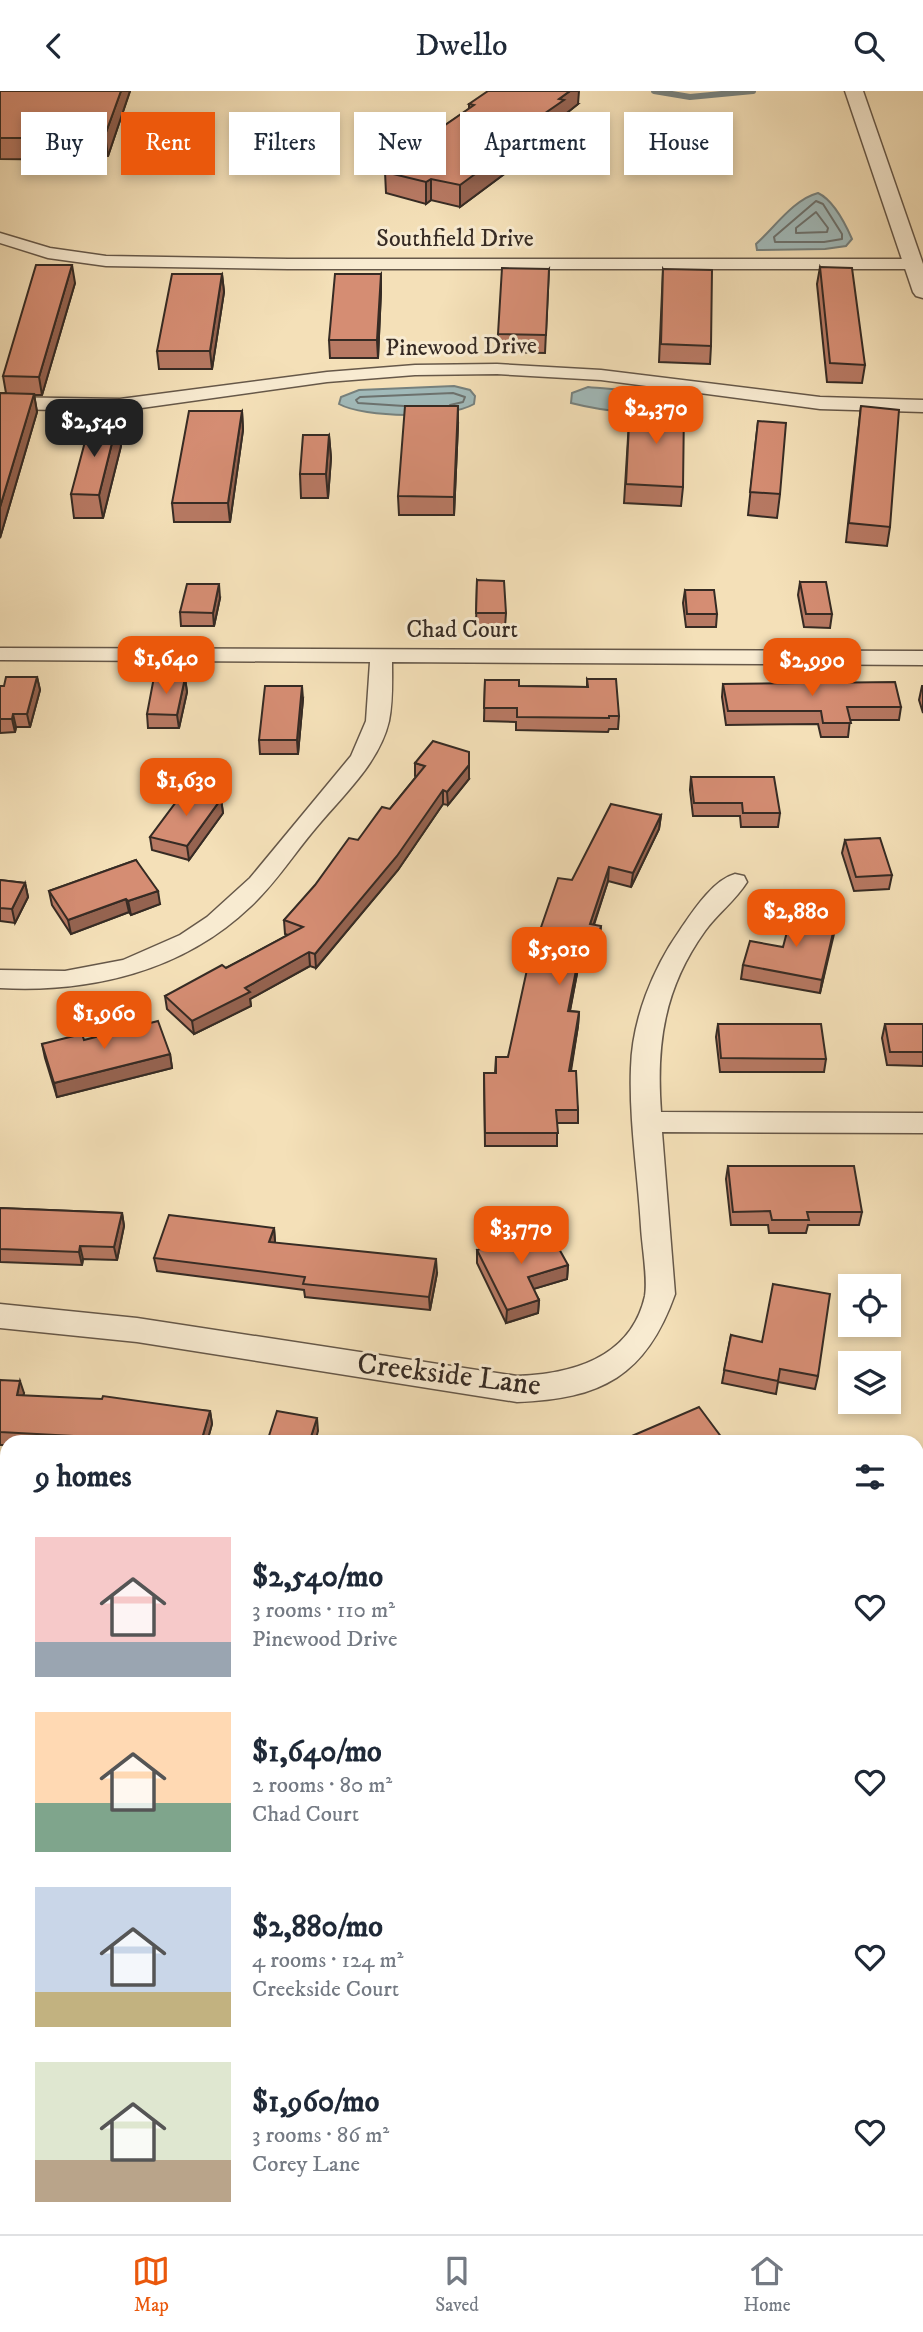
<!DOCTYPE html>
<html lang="en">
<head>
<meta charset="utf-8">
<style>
	:root { --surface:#fff; --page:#f2f2f3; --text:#1f2937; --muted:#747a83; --line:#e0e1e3; --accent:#ea580c }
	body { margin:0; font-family:"IM FELL DW Pica",serif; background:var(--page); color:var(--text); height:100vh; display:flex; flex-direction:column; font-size:26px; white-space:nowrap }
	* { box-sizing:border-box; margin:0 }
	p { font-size:23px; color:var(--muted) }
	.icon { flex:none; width:38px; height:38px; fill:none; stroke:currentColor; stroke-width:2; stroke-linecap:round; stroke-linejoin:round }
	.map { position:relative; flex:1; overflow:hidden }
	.side { position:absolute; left:0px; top:1344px; width:924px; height:800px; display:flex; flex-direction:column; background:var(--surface); border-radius:21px 21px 0 0; box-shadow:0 4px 10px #0003 }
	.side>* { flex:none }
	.guide { position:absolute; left:21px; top:21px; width:882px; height:63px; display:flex; gap:14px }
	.tools { position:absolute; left:838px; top:1183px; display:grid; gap:14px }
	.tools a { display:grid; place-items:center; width:63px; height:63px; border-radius:0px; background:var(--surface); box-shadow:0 4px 10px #0003; font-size:35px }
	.price { position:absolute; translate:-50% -60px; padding:0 16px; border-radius:14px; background:var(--accent); color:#fff; font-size:23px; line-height:46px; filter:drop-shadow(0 2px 4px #0008) }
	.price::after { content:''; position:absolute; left:50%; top:42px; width:21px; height:16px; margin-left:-10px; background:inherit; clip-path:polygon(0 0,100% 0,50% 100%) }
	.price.selected { background:#222; color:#fff }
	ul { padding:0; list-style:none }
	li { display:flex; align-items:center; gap:21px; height:175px; padding:0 35px }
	li span { display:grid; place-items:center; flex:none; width:196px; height:140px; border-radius:0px; color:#555 }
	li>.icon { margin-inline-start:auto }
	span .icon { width:84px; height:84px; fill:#fffc; stroke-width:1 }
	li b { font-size:30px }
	h2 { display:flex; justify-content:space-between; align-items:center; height:84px; padding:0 35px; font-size:30px }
	.tag { padding:0 24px; border-radius:0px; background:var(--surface); box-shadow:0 4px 10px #0003; font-size:24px; line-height:63px }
	.tag.selected { background:var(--accent); color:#fff }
	header { display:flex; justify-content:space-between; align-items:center; height:91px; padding:0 35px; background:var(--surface); font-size:32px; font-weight:600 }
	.tab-bar { display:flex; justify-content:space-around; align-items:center; height:98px; border-top:2px solid var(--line); background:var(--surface); font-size:19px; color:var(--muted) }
	.tab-bar a { display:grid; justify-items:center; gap:4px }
	.tab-bar .selected { color:var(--accent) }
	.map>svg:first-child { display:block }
</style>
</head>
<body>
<header><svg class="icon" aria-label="back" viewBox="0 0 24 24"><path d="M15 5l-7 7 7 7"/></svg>Dwello<svg class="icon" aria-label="search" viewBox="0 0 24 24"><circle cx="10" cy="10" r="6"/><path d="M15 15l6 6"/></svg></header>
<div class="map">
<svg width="923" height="2143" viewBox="0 0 923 2143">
	<rect width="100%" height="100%" fill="#f4e0b8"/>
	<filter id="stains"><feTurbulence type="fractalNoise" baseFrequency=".00286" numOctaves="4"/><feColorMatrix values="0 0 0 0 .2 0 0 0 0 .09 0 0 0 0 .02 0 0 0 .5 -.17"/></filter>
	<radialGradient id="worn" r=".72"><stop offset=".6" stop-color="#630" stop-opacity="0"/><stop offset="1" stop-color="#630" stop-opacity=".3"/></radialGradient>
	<g fill="#a1baba" stroke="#76817e" stroke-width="2">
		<path d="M818 102C833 109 845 132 852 148L846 155 825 158 757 159 756 153C774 137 794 108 818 102Z"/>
		<path d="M454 295 470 299 475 305 474 313C449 328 364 327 339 313L341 306 359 299Z"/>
		<path d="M588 296C612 299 678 299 694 314L690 319C655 326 606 321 571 312L572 302Z"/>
	</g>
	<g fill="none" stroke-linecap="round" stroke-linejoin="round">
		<g stroke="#6c726f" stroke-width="2">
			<path d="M816 110 823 113 842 143V148L824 151H775L774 146Z"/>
			<path d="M816 121 828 137 827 141 796 142V137Z"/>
			<path d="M404 315 358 312 356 309 360 306 453 302 465 306 463 311 450 314"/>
		</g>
		<path stroke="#76817e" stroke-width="6" d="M654 0 690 6 753 0"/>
		<g stroke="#76817e" stroke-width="12">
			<path d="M0 1601 7 1612"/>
			<path d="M917 1998 923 2000"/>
		</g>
		<g stroke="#665849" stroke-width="3">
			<g id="minor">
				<path d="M0 142 50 157 106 165 288 168H913L921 173 913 178H288L106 175 48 167 0 152Z"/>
				<path d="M497 273 601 279 820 306 923 309V321L820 318 601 289 497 283 415 284 327 291 120 320 0 318V306L120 308 327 281 415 274Z"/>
				<path d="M0 557 923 560V574L392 571C392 591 393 610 389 630 379 673 342 705 315 738 293 764 275 793 250 816 183 880 91 902 0 897V879L65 880 123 869 180 844 207 826 250 787 351 665 366 630 370 571 0 569Z"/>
				<path d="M735 783 744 785 747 791C736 809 717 823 705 840 664 897 656 953 661 1021L923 1022V1042L662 1041 675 1203C646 1285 601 1308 517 1311L137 1251 0 1237V1213L137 1227 517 1285C572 1283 631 1267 645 1205 648 1187 642 1155 641 1136 638 1084 629 1029 631 977 632 929 653 877 680 839 693 820 713 789 735 783Z"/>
			</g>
		</g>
		<g stroke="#665849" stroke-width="3">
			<path id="tertiary" d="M845 0H863L923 173V207L916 205 913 201Z"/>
		</g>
		<use href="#minor" fill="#f8ebd1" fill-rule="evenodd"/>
		<use href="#tertiary" fill="#f8ebd1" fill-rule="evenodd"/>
	</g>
	<g fill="#b77963" stroke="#362b24" stroke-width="2">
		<path d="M0 0H130L108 65H88L86 69 0 68Z"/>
		<path d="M469 13H578L563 25V30L544 44 542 55 460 116 431 109 426 113 386 102 385 81 438 45V39L469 18Z"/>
		<path d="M820 176 865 274 862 292 827 291 817 193Z"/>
		<path d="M549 178 545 262 497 261 498 243Z"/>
		<path d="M663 178 711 255 710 273 659 271Z"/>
		<path d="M222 183 224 201 212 278H159L157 260Z"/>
		<path d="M381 183V200L378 267H330L329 249Z"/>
		<path d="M75 192 42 304H34L37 321 0 447V302H6L3 285Z"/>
		<path d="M630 314 683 396 681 415 624 412Z"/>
		<path d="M861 315 890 436 887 455 846 451Z"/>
		<path d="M242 320 243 339 230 431H174L172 412Z"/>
		<path d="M758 330 780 403 777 427 748 424Z"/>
		<path d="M117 332 121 355 103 427H74L71 403Z"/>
		<path d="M458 334 454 424H399L398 405Z"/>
		<path d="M329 344 331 367 328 407H301L300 383Z"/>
		<path d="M477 489 506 522 505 536 476 535Z"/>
		<path d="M800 491 832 523 830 537 804 536 798 504Z"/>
		<path d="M685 499 717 523 716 536H686L683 512Z"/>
		<path d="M220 507 214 535H181L180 521Z"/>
		<path d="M37 586 40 599 30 636H16L15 641 0 642V595H4Z"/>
		<path d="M185 587 187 601 179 637H148L147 623Z"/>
		<path d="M587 588 619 625 618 638H609L608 641 516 639V631L484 630 485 589 519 595 587 596Z"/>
		<path d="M723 593 901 616 899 629H850L848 646H821L818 633 726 634 722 606Z"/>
		<path d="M922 595H923V622L919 609Z"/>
		<path d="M303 608 298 663H260L259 649Z"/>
		<path d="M415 672 469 688 448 714 443 713 398 779 316 877 310 875 250 908 251 915 194 943 167 918 165 905 226 877 288 844 285 843 284 829 358 749 390 718 416 686 415 685Z"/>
		<path d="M691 686 780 722 778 736H741L740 725H693L690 699Z"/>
		<path d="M221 708 223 722 189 769 152 759 150 746Z"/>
		<path d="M661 724 659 738 631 796 608 790 594 834 600 849 592 875 579 872 570 920 579 921 578 935 571 980 578 1019V1032H557V1055H485L484 982H495L496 966H508L572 789Z"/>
		<path d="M845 749 892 784 889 798 854 800 842 762Z"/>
		<path d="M136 769 160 813 131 824 129 821 71 843 52 814 49 800Z"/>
		<path d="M0 789 25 792 28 806 15 832 0 830Z"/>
		<path d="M836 829 820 902 741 888 743 874 783 856Z"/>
		<path d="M718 933 826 968 824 981H720L716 946Z"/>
		<path d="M885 933H923V975L887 974 882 947Z"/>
		<path d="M84 949 170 963 172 977 57 1006 45 967 42 953Z"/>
		<path d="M728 1075 862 1121 859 1134H808L806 1142H769L768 1134H731L726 1088Z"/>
		<path d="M0 1117 122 1122 124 1135 117 1169 83 1168 82 1174 0 1171Z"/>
		<path d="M274 1137 275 1152 437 1182 430 1219 305 1206 304 1199 157 1180 154 1167Z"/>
		<path d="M477 1159 568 1174 567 1188 533 1198 539 1209 538 1222 506 1232 477 1172Z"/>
		<path d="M731 1244 818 1285 815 1298 778 1291 776 1303 722 1292Z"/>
		<path d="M0 1289 24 1302 23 1305 210 1320 212 1333 207 1351H7V1354H0Z"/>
	</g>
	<g fill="#956350" stroke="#362b24" stroke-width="2">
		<path d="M121 0H130L108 65 105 44Z"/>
		<path d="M570 0H579L578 13 563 25V30L544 44 542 55 460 116V94L538 31 541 25 559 8Z"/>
		<path d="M85 44 88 65 86 69 83 47Z"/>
		<path d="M431 88V109L426 113V91Z"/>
		<path d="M72 174 75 192 42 304 39 286Z"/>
		<path d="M222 183 224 201 212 278 210 260Z"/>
		<path d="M381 183V200L378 267 377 249Z"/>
		<path d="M34 303 37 321 0 447V416Z"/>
		<path d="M458 315V334L454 424V406Z"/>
		<path d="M242 320 243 339 230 431 228 412Z"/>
		<path d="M117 332 121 355 103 427 99 404Z"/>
		<path d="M329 344 331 367 328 407 326 383Z"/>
		<path d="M219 493 220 507 214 535 213 522Z"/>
		<path d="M37 586 40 599 30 636 27 623Z"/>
		<path d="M185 587 187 601 179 637 177 624Z"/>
		<path d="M302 595 303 608 298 663 297 649Z"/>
		<path d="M13 623 16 636 15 641 12 628Z"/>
		<path d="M469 674V688L448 714 447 701Z"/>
		<path d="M443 699V713L398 779 316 877 315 863Z"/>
		<path d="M221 708 223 722 189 769 187 755Z"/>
		<path d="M661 724 659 738 631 796 633 782Z"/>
		<path d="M609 776 608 790 589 847 590 833Z"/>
		<path d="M25 792 28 806 15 832 12 818Z"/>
		<path d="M158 800 160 813 131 824 128 810Z"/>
		<path d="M126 808 129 821 71 843 68 829Z"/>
		<path d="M836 829 834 843 820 902 822 889Z"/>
		<path d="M601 835 600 849 592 875 593 861Z"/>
		<path d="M580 859 579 872 567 934 568 920Z"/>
		<path d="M309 861 310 875 250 908 251 915 194 943 192 930 245 897Z"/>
		<path d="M579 921 578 935 568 994 569 980Z"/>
		<path d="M170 963 172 977 57 1006 54 992Z"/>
		<path d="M122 1122 124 1135 117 1169 114 1156Z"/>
		<path d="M274 1137 275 1150 271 1165 269 1151Z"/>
		<path d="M80 1155 83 1168 82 1174 79 1161Z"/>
		<path d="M436 1168 437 1182 430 1219 429 1206Z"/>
		<path d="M568 1174 567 1188 527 1200 528 1186Z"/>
		<path d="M539 1209 538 1222 506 1232 507 1219Z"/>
		<path d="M20 1290 24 1302 20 1317 17 1304Z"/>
		<path d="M210 1320 212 1333 207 1351H201Z"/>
		<path d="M317 1327 318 1340 315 1351 310 1349Z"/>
	</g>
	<g fill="#d58d73" stroke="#362b24" stroke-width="2">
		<path d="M0 0H121L105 44H85L83 47H0Z"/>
		<path d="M488 0H570L559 8 564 9 541 25 544 26 538 31 543 34 460 94 431 88 426 91 385 81 444 41 438 39 474 14 469 13Z"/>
		<path d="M36 174H72L39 286 3 285Z"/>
		<path d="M820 176 852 177 865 274 830 272Z"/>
		<path d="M502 177 549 178 546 244 498 243Z"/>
		<path d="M663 178 712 179 711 255 661 253Z"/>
		<path d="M172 183H222L210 260H157Z"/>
		<path d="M335 183H381L377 249H329Z"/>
		<path d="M0 302 34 303 0 416Z"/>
		<path d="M630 314 684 316 683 396 626 393Z"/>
		<path d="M405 315H458L454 406 398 405Z"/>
		<path d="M861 315 899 319 890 436 849 432Z"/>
		<path d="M189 320H242L228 412H172Z"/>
		<path d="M758 330 786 332 780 403 750 401Z"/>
		<path d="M90 332H117L99 404 71 403Z"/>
		<path d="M303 344H329L326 383H300Z"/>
		<path d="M477 489 504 490 506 522H476Z"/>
		<path d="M800 491H826L832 523H806Z"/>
		<path d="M187 493H219L213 522 180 521Z"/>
		<path d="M685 499H714L717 523H687Z"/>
		<path d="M6 586H37L27 623H13L12 628H0V595H4Z"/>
		<path d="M154 586 185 587 177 624 147 623Z"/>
		<path d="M587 588H616L619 625H609V627L517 626V617H484L485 589H519V595L588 596Z"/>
		<path d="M895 591 901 616H847L851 632H823L821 620H728L723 593Z"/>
		<path d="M265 595H302L297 649H259Z"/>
		<path d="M433 650 469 661V674L447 701 443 699 397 765 315 863 309 861 245 897 250 901 192 930 165 905 222 874 226 877 303 836 284 829 315 794 349 747 358 749 382 716 390 718 425 675 415 672Z"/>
		<path d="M691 686H774L780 722H743L742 712H694Z"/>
		<path d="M185 699 221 708 187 755 150 746Z"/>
		<path d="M611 713 661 724 633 782 609 776 590 833 601 835 593 861 580 859 568 920 579 921 569 980H576L578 1019H556L558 1042H485L484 982H496V966H508L528 874 558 787 572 789Z"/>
		<path d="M880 747 892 784 856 786 845 749Z"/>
		<path d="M136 769 158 800 128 810 126 808 68 829 49 800Z"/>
		<path d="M0 789 25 792 12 818 0 817Z"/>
		<path d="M792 822 836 829 822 889 743 874 750 850 783 856Z"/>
		<path d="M158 930 170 963 54 992 42 953 82 943 84 949Z"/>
		<path d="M718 933H821L826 968 721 967Z"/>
		<path d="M885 933H923V961H890Z"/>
		<path d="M728 1075H854L862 1121H807L809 1129H772L770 1120 733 1121Z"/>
		<path d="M0 1117 122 1122 114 1156 80 1155 79 1161 0 1158Z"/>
		<path d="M169 1124 274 1137 269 1151 436 1168 429 1206 303 1193 305 1186 154 1167Z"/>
		<path d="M548 1138 568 1174 528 1186 539 1209 507 1219 477 1159Z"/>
		<path d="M773 1193 830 1203 818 1285 780 1278 778 1290 724 1279 731 1244 762 1251Z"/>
		<path d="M0 1289 20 1290 17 1304 102 1308 103 1305 210 1320 201 1351H89L91 1346 0 1341Z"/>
		<path d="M699 1316 725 1351H618Z"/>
		<path d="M277 1320 317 1327 310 1349 322 1351H267Z"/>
	</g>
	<g text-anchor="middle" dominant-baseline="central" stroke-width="6" stroke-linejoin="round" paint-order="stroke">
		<g font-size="24" fill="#362b24" stroke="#f8ebd1">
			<text x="455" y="148">Southfield Drive</text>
			<text transform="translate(461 256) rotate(-1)">Pinewood Drive</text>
			<text x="462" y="539">Chad Court</text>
		</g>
		<g font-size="30" fill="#362b24" stroke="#f8ebd1">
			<text transform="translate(449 1284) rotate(7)">Creekside Lane</text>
		</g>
	</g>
	<rect width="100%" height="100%" filter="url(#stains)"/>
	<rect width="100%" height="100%" fill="url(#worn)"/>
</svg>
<div class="tools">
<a><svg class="icon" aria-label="locate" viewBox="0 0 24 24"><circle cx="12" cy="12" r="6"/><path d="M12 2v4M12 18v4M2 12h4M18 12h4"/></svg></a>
<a><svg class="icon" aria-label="layers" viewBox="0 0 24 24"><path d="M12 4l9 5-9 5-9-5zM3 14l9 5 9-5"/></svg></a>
</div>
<b class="price" style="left:656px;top:355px">$2,370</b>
<b class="price selected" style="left:94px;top:368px">$2,540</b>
<b class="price" style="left:166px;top:605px">$1,640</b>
<b class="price" style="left:812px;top:607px">$2,990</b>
<b class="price" style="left:186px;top:727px">$1,630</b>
<b class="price" style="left:796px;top:858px">$2,880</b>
<b class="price" style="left:559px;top:896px">$5,010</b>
<b class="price" style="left:104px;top:960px">$1,960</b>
<b class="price" style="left:521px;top:1175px">$3,770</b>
<div class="guide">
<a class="tag">Buy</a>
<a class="tag selected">Rent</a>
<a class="tag">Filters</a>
<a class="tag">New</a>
<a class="tag">Apartment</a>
<a class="tag">House</a>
</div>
<section class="side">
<h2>9 homes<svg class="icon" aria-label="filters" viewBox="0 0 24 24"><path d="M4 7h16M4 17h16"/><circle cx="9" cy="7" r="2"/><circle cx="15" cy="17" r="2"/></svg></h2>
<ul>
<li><span style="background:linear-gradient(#f6c9c9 75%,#9aa5b1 0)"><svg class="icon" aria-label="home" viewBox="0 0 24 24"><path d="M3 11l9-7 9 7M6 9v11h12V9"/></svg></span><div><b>$2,540/mo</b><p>3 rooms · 110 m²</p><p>Pinewood Drive</p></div><svg class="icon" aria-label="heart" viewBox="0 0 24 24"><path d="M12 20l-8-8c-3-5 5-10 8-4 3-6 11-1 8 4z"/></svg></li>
<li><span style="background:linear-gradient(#ffd9b3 65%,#7fa58c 0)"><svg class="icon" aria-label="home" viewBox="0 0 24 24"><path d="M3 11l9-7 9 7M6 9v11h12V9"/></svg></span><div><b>$1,640/mo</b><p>2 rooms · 80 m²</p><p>Chad Court</p></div><svg class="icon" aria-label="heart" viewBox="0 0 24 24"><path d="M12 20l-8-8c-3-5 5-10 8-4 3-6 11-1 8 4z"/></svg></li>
<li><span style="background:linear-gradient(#c9d6e8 75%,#c2b280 0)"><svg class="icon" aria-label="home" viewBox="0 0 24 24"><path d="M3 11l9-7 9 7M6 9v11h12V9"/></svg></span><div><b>$2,880/mo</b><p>4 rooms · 124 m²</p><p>Creekside Court</p></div><svg class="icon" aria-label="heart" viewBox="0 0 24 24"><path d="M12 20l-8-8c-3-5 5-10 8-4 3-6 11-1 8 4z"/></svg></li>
<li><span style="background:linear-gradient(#dfe7d0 70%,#b9a48a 0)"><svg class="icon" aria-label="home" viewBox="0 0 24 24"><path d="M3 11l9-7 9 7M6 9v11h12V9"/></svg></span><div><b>$1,960/mo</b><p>3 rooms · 86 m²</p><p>Corey Lane</p></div><svg class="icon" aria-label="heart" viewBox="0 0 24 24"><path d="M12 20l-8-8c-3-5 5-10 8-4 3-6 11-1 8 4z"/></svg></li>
</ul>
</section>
</div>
<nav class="tab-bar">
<a class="selected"><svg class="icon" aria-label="map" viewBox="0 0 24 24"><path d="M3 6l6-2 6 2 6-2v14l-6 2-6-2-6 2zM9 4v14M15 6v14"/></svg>Map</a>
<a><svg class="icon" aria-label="saved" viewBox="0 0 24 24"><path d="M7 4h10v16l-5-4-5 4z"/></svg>Saved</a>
<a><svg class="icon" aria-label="home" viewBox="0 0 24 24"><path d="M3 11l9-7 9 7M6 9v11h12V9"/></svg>Home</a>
</nav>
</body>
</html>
